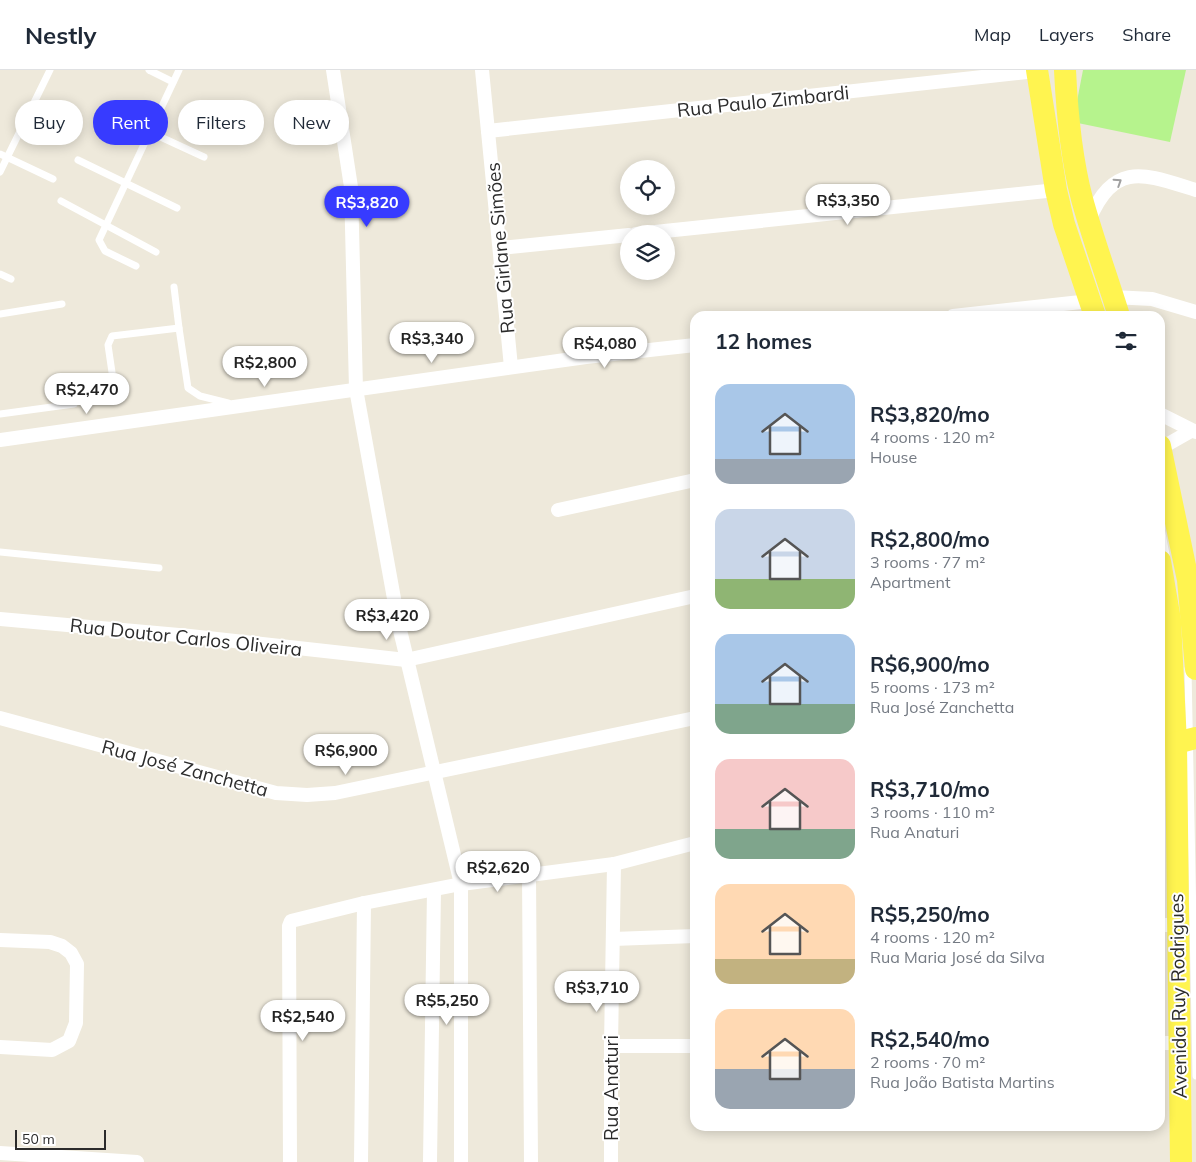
<!DOCTYPE html>
<html lang="en">
<head>
<meta charset="utf-8">
<style>
	:root { --surface:#fff; --page:#f6f6f7; --text:#1f2937; --muted:#747a83; --line:#e0e1e3; --accent:#373bff }
	body { margin:0; font-family:Mulish,sans-serif; background:var(--page); color:var(--text); height:100vh; display:flex; flex-direction:column; font-size:19px; white-space:nowrap }
	* { box-sizing:border-box; margin:0 }
	p { font-size:16px; color:var(--muted) }
	.icon { flex:none; width:28px; height:28px; fill:none; stroke:currentColor; stroke-width:2; stroke-linecap:round; stroke-linejoin:round }
	.map { position:relative; flex:1; overflow:hidden }
	.drawer { position:absolute; left:690px; top:241px; width:475px; height:820px; display:flex; flex-direction:column; background:var(--surface); border-radius:15px; box-shadow:0 2px 12px #0003 }
	.drawer>* { flex:none }
	.guide { position:absolute; left:15px; top:30px; width:475px; height:45px; display:flex; gap:10px }
	.buttons { position:absolute; left:620px; top:90px; display:grid; gap:10px }
	.buttons a { display:grid; place-items:center; width:55px; height:55px; border-radius:50%; background:var(--surface); box-shadow:0 2px 12px #0003; font-size:25px }
	.scale { position:absolute; left:15px; bottom:12px; width:91px; box-sizing:border-box; padding-left:5px; border:2px solid #2b2b2b; border-top:0; font-size:14px; line-height:18px; white-space:nowrap; color:#2b2b2b; -webkit-text-stroke:4px #fff; paint-order:stroke }
	.price { position:absolute; translate:-50% -42px; padding:0 11px; border-radius:18px; background:#fff; color:#222; font-size:16px; line-height:32px; filter:drop-shadow(0 1px 2px #0008) }
	.price::after { content:''; position:absolute; left:50%; top:30px; width:15px; height:11px; margin-left:-8px; background:inherit; clip-path:polygon(0 0,100% 0,50% 100%) }
	.price.on { background:var(--accent); color:#fff }
	ul { padding:0; list-style:none }
	li { display:flex; align-items:center; gap:15px; height:125px; padding:0 25px }
	li span { display:grid; place-items:center; flex:none; width:140px; height:100px; border-radius:15px; color:#555 }
	li>.icon { margin-inline-start:auto }
	span .icon { width:60px; height:60px; fill:#fffc; stroke-width:1 }
	li b { font-size:21px }
	h2 { display:flex; justify-content:space-between; align-items:center; height:60px; padding:0 25px; font-size:21px }
	.tag { padding:0 18px; border-radius:22px; background:var(--surface); box-shadow:0 2px 12px #0003; font-size:18px; line-height:45px }
	.tag.on { background:var(--accent); color:#fff }
	header { display:flex; align-items:center; gap:30px; box-sizing:border-box; height:70px; padding:0 25px; background:var(--surface); border-bottom:1px solid var(--line) }
	header strong { font-size:24px }
	nav { display:flex; gap:28px; margin-inline-start:auto; font-size:18px }
	.map>svg:first-child { display:block }
</style>
</head>
<body>
<header>
<strong>Nestly</strong>
<nav><a>Map</a><a>Layers</a><a>Share</a></nav>
</header>
<div class="map">
<svg width="1196" height="1092" viewBox="0 0 1196 1092">
	<rect width="100%" height="100%" fill="#eee9db"/>
	<path fill="#b6f38d" d="M1083 0H1186L1170 72 1073 52Z"/>
	<g fill="none" stroke-linecap="round" stroke-linejoin="round">
		<g stroke="#fff" stroke-width="7">
			<path d="M149 0 173 12"/>
			<path d="M102 40 204 87"/>
			<path d="M0 84 53 109"/>
			<path d="M78 90 177 138"/>
			<path d="M0 102 50 0"/>
			<path d="M61 131 156 182"/>
			<path d="M136 196 105 181 99 170 179 0"/>
			<path d="M0 204 11 209"/>
			<path d="M174 217 179 258"/>
			<path d="M0 244 62 234"/>
			<path d="M114 316 108 275 112 266 179 258 188 318 200 326 228 333"/>
			<path d="M0 344 74 334"/>
			<path d="M1160 453 1167 490"/>
			<path d="M0 482 159 498"/>
			<path d="M1188 599 1196 1006"/>
		</g>
		<g stroke="#fff" stroke-width="14">
			<path d="M333 0 351 117 356 319 399 556 461 814V1092"/>
			<path d="M482 0 511 297"/>
			<path d="M488 61 1037 1"/>
			<path d="M1089 150C1115 90 1144 104 1196 120"/>
			<path d="M636 164 1056 120"/>
			<path d="M501 178 629 165"/>
			<path d="M1113 227 1152 229 1196 242"/>
			<path d="M953 246 1090 231"/>
			<path d="M1160 344 1196 362"/>
			<path d="M0 370 586 287 695 275"/>
			<path d="M1161 378 1191 361"/>
			<path d="M558 440 695 410"/>
			<path d="M0 549 190 566 406 590 695 526"/>
			<path d="M0 648 276 723 307 725 335 723 695 648"/>
			<path d="M529 804 531 1092"/>
			<path d="M1160 855H1177"/>
			<path d="M613 869 695 866"/>
			<path d="M0 870 50 872 62 876 71 883 77 894 76 953 69 971 52 980 0 977"/>
			<path d="M1160 973H1179"/>
			<path d="M611 976H695"/>
			<path d="M0 1083 137 1092"/>
			<path d="M290 1092 289 856 291 851 364 833 461 814 614 794 695 773"/>
			<path d="M361 1092 364 833"/>
			<path d="M430 1092 434 820"/>
			<path d="M611 1092V976L614 794"/>
		</g>
		<g stroke="#fff450" stroke-width="22">
			<path d="M1037 0 1056 120 1064 154 1095 246"/>
			<path d="M1065 0C1067 43 1071 87 1082 129 1093 169 1107 207 1119 246"/>
			<path d="M1160 376 1188 510 1196 599"/>
			<path d="M1160 491 1170 550 1176 673 1181 1092"/>
			<path d="M1176 673 1196 668"/>
		</g>
	</g>
	<defs><path id="oneway-chevron" d="M-2-3.5L2.5 0L-2 3.5" fill="none" stroke-width="1.6" stroke-linecap="round" stroke-linejoin="round" transform="scale(1.25)"/></defs>
	<use stroke="#a0a0a0" href="#oneway-chevron" transform="translate(1118 112) rotate(-33)"/>
	<g text-anchor="middle" dominant-baseline="central" stroke-width="4" stroke-linejoin="round" paint-order="stroke">
		<g font-size="19" fill="#2b2b2b" stroke="#fff">
			<text transform="translate(763 31) rotate(-6)">Rua Paulo Zimbardi</text>
			<text transform="translate(500 178) rotate(-95)">Rua Girlane Simões</text>
			<text transform="translate(186 567) rotate(6)">Rua Doutor Carlos Oliveira</text>
			<text transform="translate(185 698) rotate(15)">Rua José Zanchetta</text>
			<text transform="translate(1178 926) rotate(-91)">Avenida Ruy Rodrigues</text>
			<text transform="translate(611 1018) rotate(-90)">Rua Anaturi</text>
		</g>
	</g>
</svg>
<div class="buttons">
<a><svg class="icon" aria-label="locate" viewBox="0 0 24 24"><circle cx="12" cy="12" r="6"/><path d="M12 2v4M12 18v4M2 12h4M18 12h4"/></svg></a>
<a><svg class="icon" aria-label="layers" viewBox="0 0 24 24"><path d="M12 4l9 5-9 5-9-5zM3 14l9 5 9-5"/></svg></a>
</div>
<div class="scale">50 m</div>
<b class="price" style="left:848px;top:156px">R$3,350</b>
<b class="price on" style="left:367px;top:158px">R$3,820</b>
<b class="price" style="left:432px;top:294px">R$3,340</b>
<b class="price" style="left:605px;top:299px">R$4,080</b>
<b class="price" style="left:265px;top:318px">R$2,800</b>
<b class="price" style="left:87px;top:345px">R$2,470</b>
<b class="price" style="left:387px;top:571px">R$3,420</b>
<b class="price" style="left:346px;top:706px">R$6,900</b>
<b class="price" style="left:498px;top:823px">R$2,620</b>
<b class="price" style="left:597px;top:943px">R$3,710</b>
<b class="price" style="left:447px;top:956px">R$5,250</b>
<b class="price" style="left:303px;top:972px">R$2,540</b>
<div class="guide">
<a class="tag">Buy</a>
<a class="tag on">Rent</a>
<a class="tag">Filters</a>
<a class="tag">New</a>
</div>
<section class="drawer">
<h2>12 homes<svg class="icon" aria-label="filters" viewBox="0 0 24 24"><path d="M4 7h16M4 17h16"/><circle cx="9" cy="7" r="2"/><circle cx="15" cy="17" r="2"/></svg></h2>
<ul>
<li><span style="background:linear-gradient(#a9c7e8 75%,#9aa5b1 0)"><svg class="icon" aria-label="home" viewBox="0 0 24 24"><path d="M3 11l9-7 9 7M6 9v11h12V9"/></svg></span><div><b>R$3,820/mo</b><p>4 rooms · 120 m²</p><p>House</p></div></li>
<li><span style="background:linear-gradient(#c9d6e8 70%,#8fb573 0)"><svg class="icon" aria-label="home" viewBox="0 0 24 24"><path d="M3 11l9-7 9 7M6 9v11h12V9"/></svg></span><div><b>R$2,800/mo</b><p>3 rooms · 77 m²</p><p>Apartment</p></div></li>
<li><span style="background:linear-gradient(#a9c7e8 70%,#7fa58c 0)"><svg class="icon" aria-label="home" viewBox="0 0 24 24"><path d="M3 11l9-7 9 7M6 9v11h12V9"/></svg></span><div><b>R$6,900/mo</b><p>5 rooms · 173 m²</p><p>Rua José Zanchetta</p></div></li>
<li><span style="background:linear-gradient(#f6c9c9 70%,#7fa58c 0)"><svg class="icon" aria-label="home" viewBox="0 0 24 24"><path d="M3 11l9-7 9 7M6 9v11h12V9"/></svg></span><div><b>R$3,710/mo</b><p>3 rooms · 110 m²</p><p>Rua Anaturi</p></div></li>
<li><span style="background:linear-gradient(#ffd9b3 75%,#c2b280 0)"><svg class="icon" aria-label="home" viewBox="0 0 24 24"><path d="M3 11l9-7 9 7M6 9v11h12V9"/></svg></span><div><b>R$5,250/mo</b><p>4 rooms · 120 m²</p><p>Rua Maria José da Silva</p></div></li>
<li><span style="background:linear-gradient(#ffd9b3 60%,#9aa5b1 0)"><svg class="icon" aria-label="home" viewBox="0 0 24 24"><path d="M3 11l9-7 9 7M6 9v11h12V9"/></svg></span><div><b>R$2,540/mo</b><p>2 rooms · 70 m²</p><p>Rua João Batista Martins</p></div></li>
</ul>
</section>
</div>
</body>
</html>
